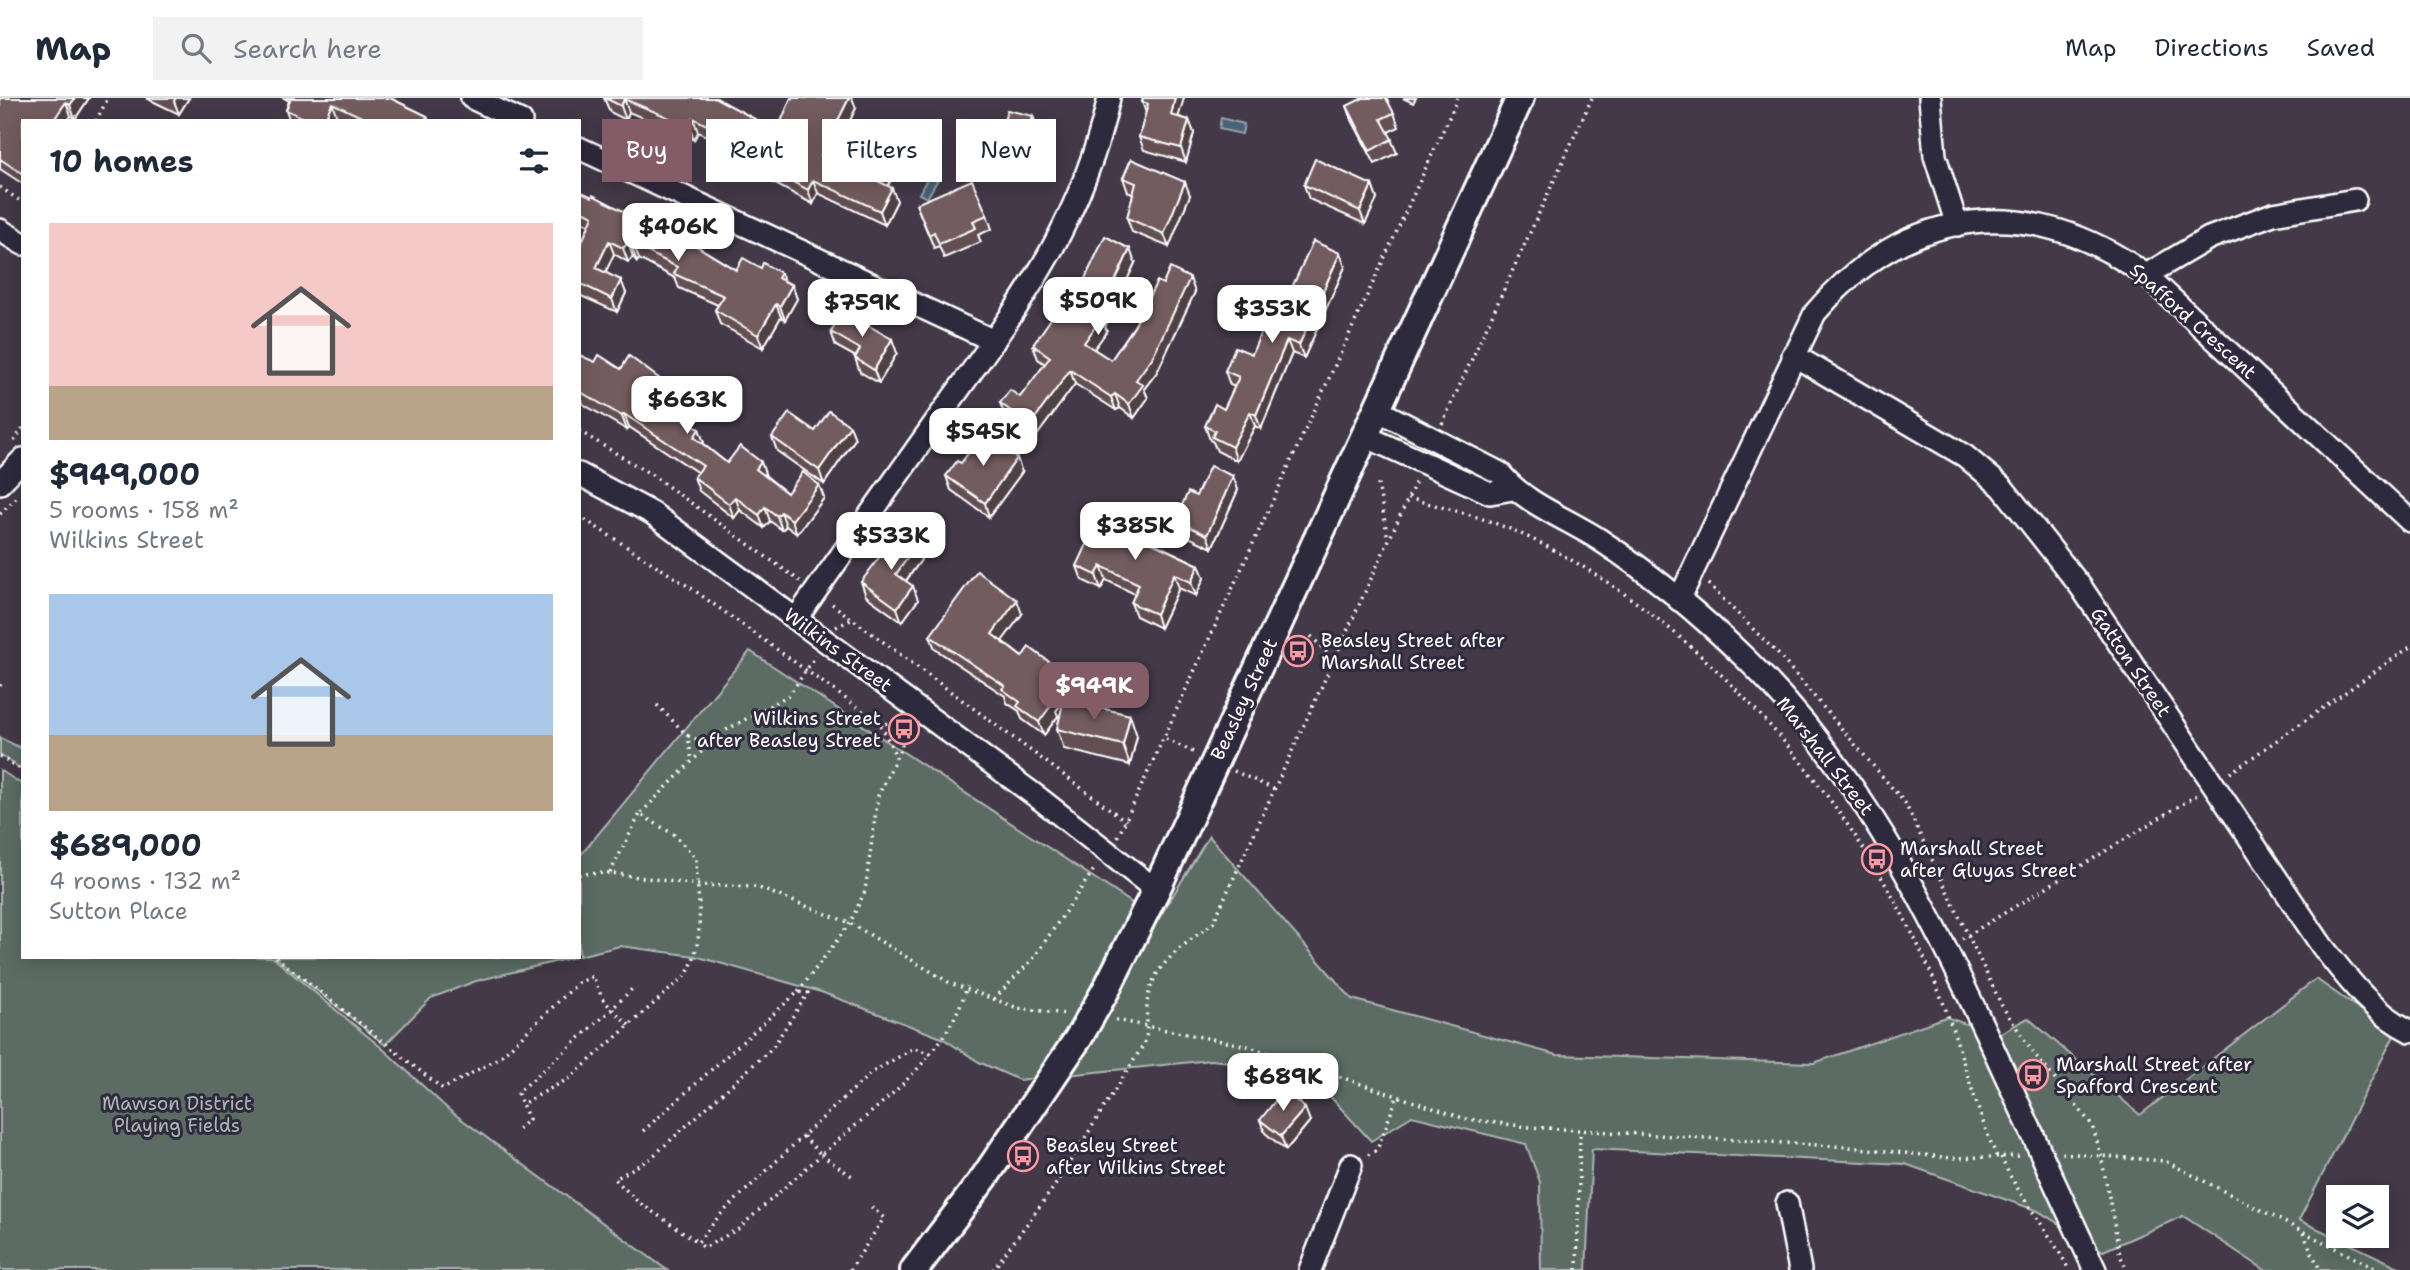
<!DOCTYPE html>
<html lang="en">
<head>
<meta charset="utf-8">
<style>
	:root { --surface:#fff; --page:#f2f2f3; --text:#1f2937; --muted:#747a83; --line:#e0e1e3; --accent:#845c67 }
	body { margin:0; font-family:"Shantell Sans",sans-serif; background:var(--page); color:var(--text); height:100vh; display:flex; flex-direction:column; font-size:26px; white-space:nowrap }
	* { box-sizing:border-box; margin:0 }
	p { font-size:23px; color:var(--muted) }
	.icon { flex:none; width:38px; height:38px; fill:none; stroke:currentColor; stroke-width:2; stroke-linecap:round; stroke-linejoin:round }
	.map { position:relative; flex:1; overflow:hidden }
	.panel { position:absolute; left:21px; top:21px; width:560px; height:840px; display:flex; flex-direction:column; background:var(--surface); border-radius:0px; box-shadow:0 4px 18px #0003 }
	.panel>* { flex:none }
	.guide { position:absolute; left:602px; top:21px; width:665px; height:63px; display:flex; gap:14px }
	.tools { position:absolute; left:2326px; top:1087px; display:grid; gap:14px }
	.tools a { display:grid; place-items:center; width:63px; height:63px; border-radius:0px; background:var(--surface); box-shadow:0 4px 18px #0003; font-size:35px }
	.price { position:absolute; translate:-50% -60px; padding:0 16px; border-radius:14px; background:#fff; color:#222; font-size:23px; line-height:46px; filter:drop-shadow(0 2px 4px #0008) }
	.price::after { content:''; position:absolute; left:50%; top:42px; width:21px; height:16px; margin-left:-10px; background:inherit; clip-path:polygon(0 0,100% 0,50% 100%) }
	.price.selected { background:var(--accent); color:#fff }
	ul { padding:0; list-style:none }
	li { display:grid; align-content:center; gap:14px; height:371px; padding:0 28px }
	li span { display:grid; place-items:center; height:217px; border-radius:0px; color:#555 }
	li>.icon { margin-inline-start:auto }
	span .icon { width:126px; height:126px; fill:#fffc; stroke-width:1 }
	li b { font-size:30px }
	h2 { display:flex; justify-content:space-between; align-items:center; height:84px; padding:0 28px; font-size:30px }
	.pill { padding:0 24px; border-radius:0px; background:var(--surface); box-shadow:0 4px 18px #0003; font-size:24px; line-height:63px }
	.pill.selected { background:var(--accent); color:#fff }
	header { display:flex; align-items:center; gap:42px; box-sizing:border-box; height:98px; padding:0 35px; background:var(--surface); border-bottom:2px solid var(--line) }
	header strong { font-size:33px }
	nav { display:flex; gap:38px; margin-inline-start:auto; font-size:24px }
	.search { width:490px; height:63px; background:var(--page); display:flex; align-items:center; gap:18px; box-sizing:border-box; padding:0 24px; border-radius:0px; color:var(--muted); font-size:26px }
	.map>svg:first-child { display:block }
</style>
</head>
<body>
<header>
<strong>Map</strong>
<div class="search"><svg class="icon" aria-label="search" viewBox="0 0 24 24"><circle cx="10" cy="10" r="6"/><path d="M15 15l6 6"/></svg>Search here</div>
<nav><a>Map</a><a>Directions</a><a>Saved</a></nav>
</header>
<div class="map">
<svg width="2410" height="1172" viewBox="0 0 2410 1172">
	<rect width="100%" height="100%" fill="#433948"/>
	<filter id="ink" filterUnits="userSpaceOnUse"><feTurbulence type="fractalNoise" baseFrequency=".0143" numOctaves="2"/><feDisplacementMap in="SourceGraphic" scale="14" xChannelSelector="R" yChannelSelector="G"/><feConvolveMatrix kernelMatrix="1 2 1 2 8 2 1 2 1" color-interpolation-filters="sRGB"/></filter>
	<g filter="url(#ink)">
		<g fill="#5b6c65" stroke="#adb6b2" stroke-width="2">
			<path d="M750 553 1158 822 1209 738 1352 901 1557 957 1814 965 1946 919 1997 937 2028 920 2140 1017 2316 881 2395 936 2299 1122 2405 1172H2265L2183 1118 2103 1153 2038 1113 1905 1066 1592 1051 1586 1172H1541L1540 1084 1526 1046 1412 1018 1371 1043 1326 994 1258 967 1211 962 1019 982 979 964 942 940 821 894 695 858 620 848 579 858V759Z"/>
			<path d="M0 640 23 651V672L0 657Z"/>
			<path d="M0 672 23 687V859H272L382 950 449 1012 667 1172H0Z"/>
			<path d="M275 859H574L476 883 431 900 385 947Z"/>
		</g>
		<g fill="#4a6275" stroke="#92a1ac" stroke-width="2">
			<path d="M1221 20 1244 26 1242 36 1219 31Z"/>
			<path d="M931 73 940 78 927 100 919 96Z"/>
		</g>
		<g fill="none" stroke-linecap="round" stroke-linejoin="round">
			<g stroke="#fff" stroke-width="26">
				<g id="minor">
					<path d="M472 0 521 23"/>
					<path d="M1930 0 1935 58 1957 127"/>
					<path d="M579 50 994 243"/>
					<path d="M0 132 23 146"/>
					<path d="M2146 177 2209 140 2273 116 2355 102"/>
					<path d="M1793 257 1965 358 2002 389 2081 489 2322 848C2347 880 2373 915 2410 933"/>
					<path d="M1377 312 1500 375C1525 406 1566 420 1600 442 1652 476 1703 519 1747 562 1881 692 1955 868 2032 1035"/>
					<path d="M1365 338 1490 395 1513 391"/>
					<path d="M579 376 652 415 1040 701 1156 792"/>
					<path d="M0 385 23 361"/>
					<path d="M1679 502 1815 215C1908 106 2031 94 2146 177L2410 423"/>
					<path d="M796 521C845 451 895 382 944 312 1018 209 1081 128 1109 0"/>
					<path d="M2049 1073 2095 1172"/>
					<path d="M1787 1105 1800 1172"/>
					<path d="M1310 1172 1351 1067"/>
				</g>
			</g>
			<g stroke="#fff" stroke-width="32">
				<g id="major">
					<path d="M1107 890 1156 792 1520 0"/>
					<path d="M914 1172 984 1080 1079 939"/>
				</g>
			</g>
			<g stroke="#fff" stroke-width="3.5" stroke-dasharray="2 5" stroke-linecap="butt">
				<path d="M96 23 108 0"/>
				<path d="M0 89 23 105"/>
				<path d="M1442 326 1592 0"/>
				<path d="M579 333 652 377 800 483"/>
				<path d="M14 343 23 330"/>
				<path d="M1378 386 1388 441"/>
				<path d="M1408 400C1445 410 1484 419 1519 435 1701 517 1864 711 1939 894 1961 948 1973 1005 1997 1059"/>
				<path d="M0 416 16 400"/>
				<path d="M579 418 691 490 881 626 901 624"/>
				<path d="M1708 486 1778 556 1905 705 2002 908 2032 953 2092 1027 2101 1057 2120 1157 2127 1172"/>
				<path d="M832 506 1126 723"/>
				<path d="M836 529 853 521"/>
				<path d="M1311 538 1334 562"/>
				<path d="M0 588 1 586"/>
				<path d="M657 607 688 638 692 663"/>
				<path d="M881 627 895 656"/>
				<path d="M688 638 708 646"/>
				<path d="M1166 641 1195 655"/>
				<path d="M0 658 23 673"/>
				<path d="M1234 673 1274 691"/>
				<path d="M2230 675 2410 549"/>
				<path d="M1118 739 1458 0"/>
				<path d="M610 775 640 716"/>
				<path d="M579 776 610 775 697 787 756 789 850 825 950 885 1018 910 1066 916"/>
				<path d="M1962 841 2197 697"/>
				<path d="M276 859 443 991 499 960 578 885 593 878 602 900 612 911 522 991 518 996 522 1006"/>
				<path d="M798 894 850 825 865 793 878 698 911 628"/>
				<path d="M994 901 1033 861 1095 770"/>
				<path d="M1116 922 1247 948 1466 1021 1530 1029 1849 1049 1952 1060 2023 1058"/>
				<path d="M629 927 612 911 632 891"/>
				<path d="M931 956 914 950 871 975 803 1038 821 1057C876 1008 946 962 967 888"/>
				<path d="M518 1031 529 1021 522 1006 570 980 686 877C707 843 697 799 696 760L673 736 640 716 719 636 789 597 816 558"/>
				<path d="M643 1033 798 894 808 895 772 950 651 1060 615 1081 638 1104 698 1144"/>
				<path d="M803 1038 720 1117 698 1144 704 1150 738 1131 821 1057 855 1080"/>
				<path d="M2062 1055 2165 1063 2378 1172"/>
				<path d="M1368 1057 1377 1052 1397 999"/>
				<path d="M2001 1059C2019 1101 2049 1131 2069 1172"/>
				<path d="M2303 1135 2320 1172"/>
				<path d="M850 1172 884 1120 869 1107"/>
				<path d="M993 1172 1054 1089 1144 946C1149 932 1146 923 1147 908 1149 868 1184 847 1213 825L1416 383"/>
				<path d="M1577 1172 1580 1033"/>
			</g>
			<use href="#minor" stroke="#2f2a3d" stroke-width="21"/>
			<use href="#major" stroke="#2f2a3d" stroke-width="26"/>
			<g stroke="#fff" stroke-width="26" stroke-linecap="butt">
				<path id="minor-bridge" d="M2032 1035 2049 1073"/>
			</g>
			<g stroke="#fff" stroke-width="32" stroke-linecap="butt">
				<path id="major-bridge" d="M1079 939 1107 890"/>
			</g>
			<use href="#minor-bridge" stroke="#2f2a3d" stroke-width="21"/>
			<use href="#major-bridge" stroke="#2f2a3d" stroke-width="26"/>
		</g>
		<g fill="#634f53" stroke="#fff" stroke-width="2">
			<path d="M0 0H89L75 21 71 18 23 23V86L0 71Z"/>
			<path d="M146 0H189L179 16Z"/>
			<path d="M284 0H390L427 18 429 23H346L337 19 335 23H290L286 12 289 3Z"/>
			<path d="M604 0H716L777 33 856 10 830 62 850 71 896 70 888 88 897 103 885 127 818 95 813 106 749 72 745 57 698 34 694 42 629 14 626 22 610 14Z"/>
			<path d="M1143 0 1179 19 1189 22 1194 35 1186 64 1144 52 1139 39 1146 15 1142 4Z"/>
			<path d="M1403 0H1416L1413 5Z"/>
			<path d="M1347 8 1394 15 1399 29 1388 34 1397 55 1375 66 1352 22Z"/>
			<path d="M1033 18 1038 31 1026 79 992 71 987 57 1001 35Z"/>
			<path d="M1123 80 1190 97 1169 149 1132 134 1127 120 1133 96 1128 94Z"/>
			<path d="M1304 87H1372L1377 101 1365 126 1309 101Z"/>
			<path d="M579 93 690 144 736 172 761 170 781 175 784 183 792 187 797 201 785 222 781 219 763 250 720 226 715 212 718 207 679 190 675 180 639 161 637 164 633 159 628 164 614 156 605 174 626 195 617 214 579 197V151L589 127 579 122Z"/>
			<path d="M916 106 987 117 992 131 978 137 981 144 944 160 939 148 934 150Z"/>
			<path d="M1340 155 1345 169 1304 260 1292 255 1261 331 1255 328 1237 363 1217 353 1213 344 1210 342 1205 328 1224 311 1235 289 1230 287 1225 273 1252 256 1280 216Z"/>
			<path d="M1135 165 1105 229 1107 233 1094 251 1111 262 1163 186 1195 194 1157 274 1144 291 1148 300 1134 320 1120 310 1116 312 1075 286 1035 340 1005 318 1000 305 1020 299 1045 266 1038 261 1033 247 1075 202Z"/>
			<path d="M831 234 897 255 879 285 860 274 855 260 856 259 836 248Z"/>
			<path d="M579 257 685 310 680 318 699 331 704 345 703 346 727 365 766 378 787 395 819 387 824 400 797 436 786 428 782 432 770 423 764 430 740 412 734 420 699 393 694 379 698 375 629 329 627 332 583 306 582 302 579 301Z"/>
			<path d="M850 328 855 341 824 386 777 353 772 339Z"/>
			<path d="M961 365 1022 374 989 419 951 392 946 378Z"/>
			<path d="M1238 392 1212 450 1180 435 1175 422 1196 398Z"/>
			<path d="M1105 423 1129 426 1132 435 1199 467 1204 480 1196 498 1179 490 1160 530 1136 518 1131 505 1135 496 1106 482 1101 491 1082 482 1077 468Z"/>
			<path d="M916 448 921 462 906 483 918 502 902 524 866 498 861 484Z"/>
			<path d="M1022 516 1002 543 1022 559 1072 591 1065 601 1137 638 1130 667 1064 651 1057 631 1064 602 1056 613 1058 618 1044 637 1022 621 1019 613 1007 605 1005 598 935 551 930 538Z"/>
			<path d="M1260 1022 1310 1023 1286 1052 1265 1035Z"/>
		</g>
		<g fill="#504044" stroke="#fff" stroke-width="2">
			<path d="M75 0H89L75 21 70 7Z"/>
			<path d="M176 0H189L179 16 174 3Z"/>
			<path d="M849 0H852L856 10 826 71 821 57Z"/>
			<path d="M1175 0H1184L1175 30 1171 17Z"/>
			<path d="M624 1 629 14 626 22 621 8Z"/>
			<path d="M66 4 71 18 67 23H53Z"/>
			<path d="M332 5 337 19 335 23H324Z"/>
			<path d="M1033 18 1038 31 1026 79 1021 65Z"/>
			<path d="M693 20 698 34 694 42 689 28Z"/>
			<path d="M1189 22 1194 35 1186 64 1181 50Z"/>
			<path d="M891 56 896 70 883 97 878 83Z"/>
			<path d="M813 82 818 95 813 106 808 92Z"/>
			<path d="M1185 84 1190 97 1169 149 1164 136Z"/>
			<path d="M1372 87 1377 101 1365 126 1360 113Z"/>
			<path d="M892 90 897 103 885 127 880 113Z"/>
			<path d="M609 143 614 156 601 184 596 170Z"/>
			<path d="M628 145 633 159 628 164 623 150Z"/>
			<path d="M634 147 639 161 637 164 632 150Z"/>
			<path d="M1130 151 1135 165 1105 229 1107 233 1089 258 1084 245 1099 218Z"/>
			<path d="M1340 155 1345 169 1304 260 1299 247Z"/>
			<path d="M1190 180 1195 194 1157 274 1144 291 1148 300 1134 320 1129 306 1136 282Z"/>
			<path d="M621 182 626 195 617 214 612 201Z"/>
			<path d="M792 187 797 201 785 222 780 208Z"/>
			<path d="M776 206 781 219 763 250 758 237Z"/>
			<path d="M892 241 897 255 879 285 874 272Z"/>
			<path d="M1287 242 1292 255 1261 331 1256 317Z"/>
			<path d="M1070 272 1075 286 1035 340 1030 327Z"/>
			<path d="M680 296 685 310 675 326 670 312Z"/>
			<path d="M1115 296 1120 310 1116 312 1111 299Z"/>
			<path d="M1250 314 1255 328 1237 363 1232 349Z"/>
			<path d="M624 316 629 329 627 332 622 318Z"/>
			<path d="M850 328 855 341 824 386 819 372Z"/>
			<path d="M699 331 704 345 699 353 694 339Z"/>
			<path d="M1017 360 1022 374 989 419 985 405Z"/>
			<path d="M761 364 766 378 761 384 756 371Z"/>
			<path d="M1233 378 1238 392 1212 450 1207 437Z"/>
			<path d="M819 387 824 400 797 436 792 422Z"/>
			<path d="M735 399 740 412 734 420 729 406Z"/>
			<path d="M765 409 770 423 764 430 759 417Z"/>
			<path d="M781 414 786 428 782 432 777 418Z"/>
			<path d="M1129 426 1134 440 1126 432Z"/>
			<path d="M916 448 921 462 901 489 896 476Z"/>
			<path d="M1199 467 1204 480 1196 498 1191 484Z"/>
			<path d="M1101 468 1106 482 1101 491 1096 477Z"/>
			<path d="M1174 476 1179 490 1160 530 1156 516Z"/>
			<path d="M913 488 918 502 902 524 897 510Z"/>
			<path d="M1017 502 1022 516 997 550 992 536Z"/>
			<path d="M1067 577 1072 591 1056 613 1058 618 1044 637 1039 624 1048 604Z"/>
			<path d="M1130 617 1137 638 1130 667 1123 647Z"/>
			<path d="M1305 1010 1310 1023 1286 1052 1281 1038Z"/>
		</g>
		<g fill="#735c61" stroke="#fff" stroke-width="2">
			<path d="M0 0H75L70 7 66 4 53 23H23V76L0 61Z"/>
			<path d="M291 0H390L427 18 425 23H370L332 5 324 23H311L286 12Z"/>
			<path d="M605 0H716L777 33 791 0H849L821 57 850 71 864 43 891 56 878 83 892 90 880 113 813 82 808 92 744 58 749 48 693 20 689 28 624 1 621 8Z"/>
			<path d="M1143 0H1175L1171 17 1189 22 1181 50 1139 39 1148 6 1142 4Z"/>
			<path d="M1363 0H1386L1394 15 1381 21 1392 41 1370 53 1347 8Z"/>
			<path d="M1007 12 1033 18 1021 65 987 57 992 33 1001 35Z"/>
			<path d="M1131 61 1185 84 1164 136 1127 120 1136 85 1123 80Z"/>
			<path d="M1315 61 1372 87 1360 113 1304 87Z"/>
			<path d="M972 82 987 117 973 123 976 130 939 146 934 134 929 137 916 106Z"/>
			<path d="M579 93 592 99 593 97 623 113 635 110 670 127 687 136 685 141 736 172 743 160 761 170 763 165 781 175 778 180 792 187 780 208 776 206 758 237 715 212 724 198 674 176 677 169 634 147 632 150 628 145 623 150 609 143 596 170 621 182 612 201 579 185V151L593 118 579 111Z"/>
			<path d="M1105 138 1130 151 1099 218 1102 219 1084 245 1111 262 1134 229 1157 183 1163 186 1170 170 1190 180 1152 260 1136 282 1143 287 1129 306 1115 296 1111 299 1070 272 1030 327 1000 305 1010 292 1020 299 1050 259 1033 247 1068 196 1075 202Z"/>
			<path d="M1313 143 1340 155 1299 247 1287 242 1256 317 1250 314 1232 349 1212 339 1215 333 1205 328 1215 306 1224 311 1239 279 1225 273 1235 249 1252 256 1270 212 1280 216Z"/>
			<path d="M843 213 892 241 874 272 855 260 860 251 831 234Z"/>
			<path d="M579 257 595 264 599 257 621 271 629 258 680 296 670 312 699 331 694 339 727 365 740 348 761 364 756 371 787 395 803 374 819 387 792 422 781 414 777 418 765 409 759 417 735 399 729 406 694 379 703 368 624 316 622 318 579 293Z"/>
			<path d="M829 313 850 328 819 372 772 339 789 315 815 333Z"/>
			<path d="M983 335 1017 360 985 405 946 378 957 363 961 365Z"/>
			<path d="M1210 368 1233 378 1207 437 1175 422 1188 394 1196 398Z"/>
			<path d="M1108 417 1129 426 1126 432 1133 436 1199 467 1191 484 1174 476 1156 516 1131 505 1139 486 1101 468 1096 477 1077 468 1099 420 1105 423Z"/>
			<path d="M897 435 916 448 896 476 913 488 897 510 861 484Z"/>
			<path d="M977 473 1017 502 992 536 1022 559 1029 549 1067 577 1048 604 1053 605 1039 624 1017 608 1020 604 1002 591 1005 588 930 538Z"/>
			<path d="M1064 601 1130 617 1123 647 1057 631Z"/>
			<path d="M1284 992 1305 1010 1281 1038 1260 1022Z"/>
		</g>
	</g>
	<defs>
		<g id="bus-ring" transform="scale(1.575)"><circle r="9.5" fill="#2f2a3d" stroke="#ff9aa2" stroke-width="1.5"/><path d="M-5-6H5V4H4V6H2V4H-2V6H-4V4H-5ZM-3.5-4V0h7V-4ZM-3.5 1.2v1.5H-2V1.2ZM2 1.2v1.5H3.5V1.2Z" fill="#ff9aa2"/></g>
	</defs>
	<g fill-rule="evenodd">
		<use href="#bus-ring" x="1298" y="553"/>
		<use href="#bus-ring" x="904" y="631"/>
		<use href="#bus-ring" x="1877" y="761"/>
		<use href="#bus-ring" x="2033" y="977"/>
		<use href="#bus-ring" x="1023" y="1058"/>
	</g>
	<g text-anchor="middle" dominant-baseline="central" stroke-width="6" stroke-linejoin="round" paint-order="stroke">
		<g font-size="19" fill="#fff" stroke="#2f2a3d">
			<text transform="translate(2193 223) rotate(42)">Spafford Crescent</text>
			<text transform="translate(838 552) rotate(36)">Wilkins Street</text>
			<text transform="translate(2131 564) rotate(56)">Gatton Street</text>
			<text transform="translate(1244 601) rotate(-65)">Beasley Street</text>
			<text transform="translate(1825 658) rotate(52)">Marshall Street</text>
		</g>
		<g font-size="19" fill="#fff" stroke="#2f2a3d" text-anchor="start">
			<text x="1321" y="542">Beasley Street after<tspan x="1321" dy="22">Marshall Street</tspan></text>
			<text x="881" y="620" text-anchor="end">Wilkins Street<tspan x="881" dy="22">after Beasley Street</tspan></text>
			<text x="1900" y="750">Marshall Street<tspan x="1900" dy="22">after Gluyas Street</tspan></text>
			<text x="2056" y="966">Marshall Street after<tspan x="2056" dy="22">Spafford Crescent</tspan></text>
			<text x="1046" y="1047">Beasley Street<tspan x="1046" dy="22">after Wilkins Street</tspan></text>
		</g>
		<g font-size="19" fill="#adb6b2" stroke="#2f2a3d">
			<text x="177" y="1005">Mawson District<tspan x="177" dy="22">Playing Fields</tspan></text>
		</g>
	</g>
</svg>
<div class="tools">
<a><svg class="icon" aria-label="layers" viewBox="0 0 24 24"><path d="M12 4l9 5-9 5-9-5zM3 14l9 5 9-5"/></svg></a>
</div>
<b class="price" style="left:678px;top:165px">$406K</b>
<b class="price" style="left:1098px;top:239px">$509K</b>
<b class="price" style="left:862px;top:241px">$759K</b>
<b class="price" style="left:1272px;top:247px">$353K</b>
<b class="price" style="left:687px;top:338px">$663K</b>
<b class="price" style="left:983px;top:370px">$545K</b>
<b class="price" style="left:1135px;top:464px">$385K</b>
<b class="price" style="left:891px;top:474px">$533K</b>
<b class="price selected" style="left:1094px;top:624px">$949K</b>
<b class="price" style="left:1283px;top:1015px">$689K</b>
<div class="guide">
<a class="pill selected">Buy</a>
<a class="pill">Rent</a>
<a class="pill">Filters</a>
<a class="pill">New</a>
</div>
<section class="panel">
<h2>10 homes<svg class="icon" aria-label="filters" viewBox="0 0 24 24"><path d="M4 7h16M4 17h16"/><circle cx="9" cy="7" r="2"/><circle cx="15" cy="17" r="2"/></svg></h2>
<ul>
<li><span style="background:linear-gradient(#f6c9c9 75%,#b9a48a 0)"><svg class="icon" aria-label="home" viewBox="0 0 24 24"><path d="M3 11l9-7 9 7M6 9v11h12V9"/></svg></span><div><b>$949,000</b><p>5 rooms · 158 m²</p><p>Wilkins Street</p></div></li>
<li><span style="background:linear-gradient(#a9c7e8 65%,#b9a48a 0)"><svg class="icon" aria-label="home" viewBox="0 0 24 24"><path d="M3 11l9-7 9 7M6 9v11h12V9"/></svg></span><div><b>$689,000</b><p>4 rooms · 132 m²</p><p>Sutton Place</p></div></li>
</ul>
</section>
</div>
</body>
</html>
